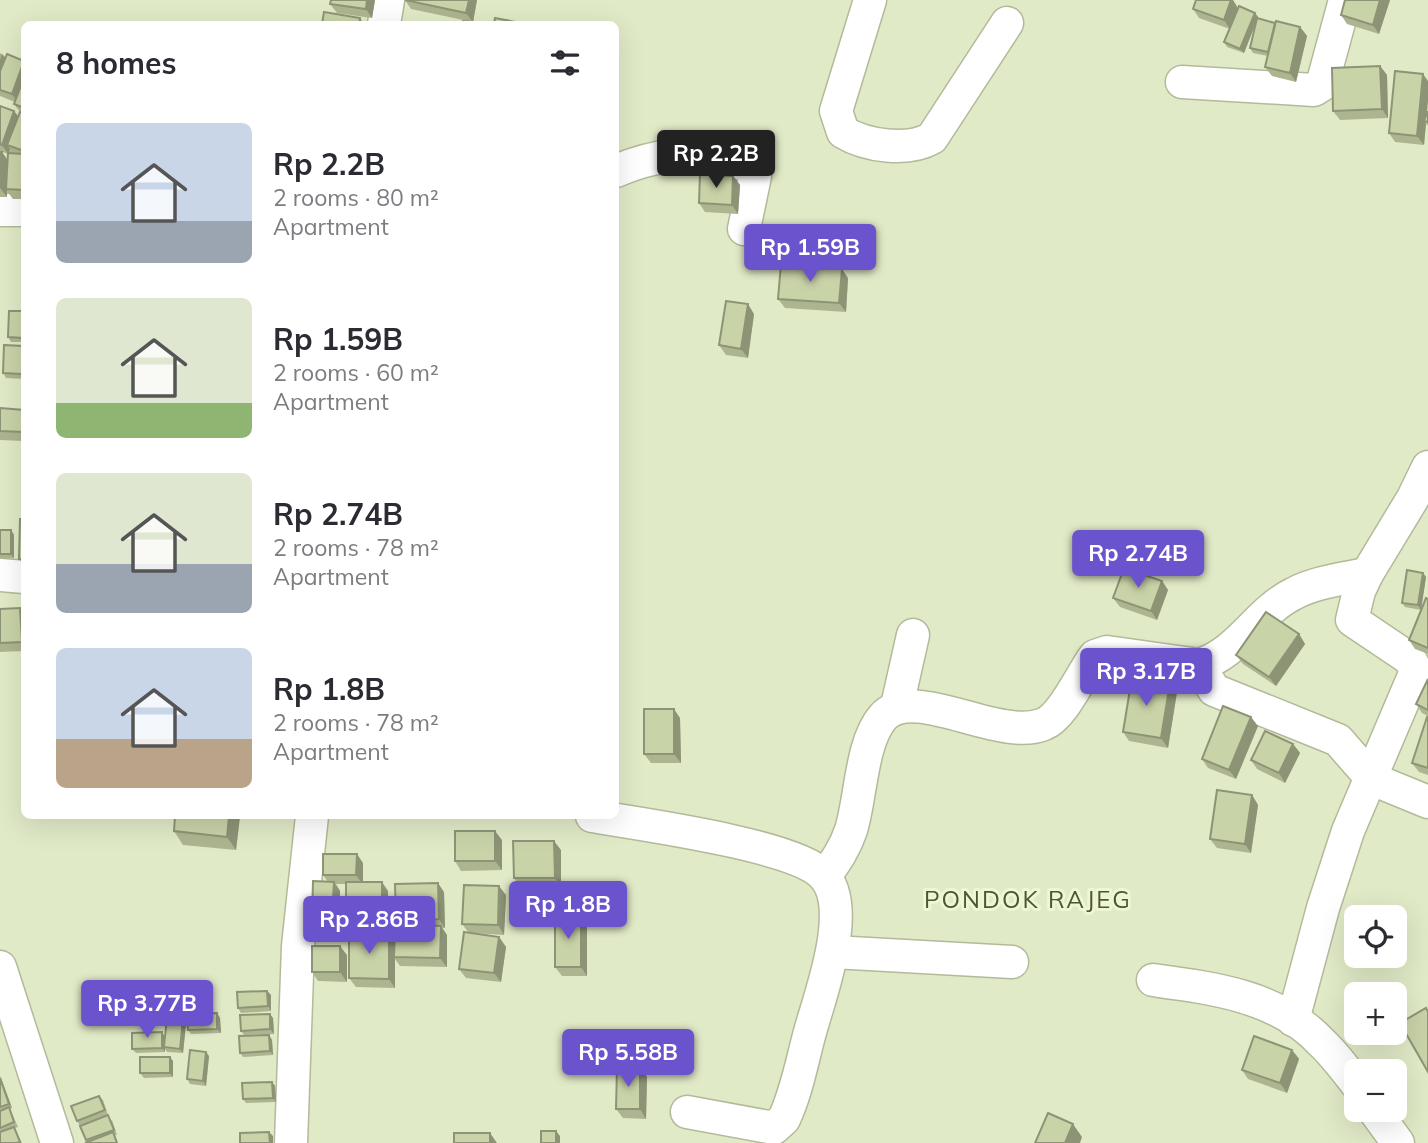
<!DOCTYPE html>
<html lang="en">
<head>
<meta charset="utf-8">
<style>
	:root { --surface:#fff; --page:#f2f2f3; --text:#2b2b33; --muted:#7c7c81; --accent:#6a53cc }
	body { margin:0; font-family:Mulish,sans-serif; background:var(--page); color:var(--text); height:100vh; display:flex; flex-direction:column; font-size:26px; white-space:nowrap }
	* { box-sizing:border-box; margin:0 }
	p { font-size:23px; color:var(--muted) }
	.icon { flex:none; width:38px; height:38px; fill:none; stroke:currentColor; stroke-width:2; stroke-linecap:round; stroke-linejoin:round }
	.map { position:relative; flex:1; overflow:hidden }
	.details { position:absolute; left:21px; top:21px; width:598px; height:798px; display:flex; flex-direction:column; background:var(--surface); border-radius:10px; box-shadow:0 7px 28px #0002 }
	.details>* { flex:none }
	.controls { position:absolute; left:1344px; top:905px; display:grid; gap:14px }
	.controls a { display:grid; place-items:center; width:63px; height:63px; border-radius:10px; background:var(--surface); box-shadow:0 7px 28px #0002; font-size:35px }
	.price { position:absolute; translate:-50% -60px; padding:0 16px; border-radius:7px; background:var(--accent); color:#fff; font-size:23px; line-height:46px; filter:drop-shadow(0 2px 4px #0008) }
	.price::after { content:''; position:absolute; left:50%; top:42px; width:21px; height:16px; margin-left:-10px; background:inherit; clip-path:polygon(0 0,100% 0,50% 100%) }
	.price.selected { background:#222; color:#fff }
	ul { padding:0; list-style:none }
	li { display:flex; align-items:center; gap:21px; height:175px; padding:0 35px }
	li span { display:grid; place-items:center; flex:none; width:196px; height:140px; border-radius:10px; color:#555 }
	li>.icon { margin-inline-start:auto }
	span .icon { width:84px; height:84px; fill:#fffc; stroke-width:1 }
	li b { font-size:30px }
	h2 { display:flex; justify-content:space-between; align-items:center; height:84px; padding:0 35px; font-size:30px }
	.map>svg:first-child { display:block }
</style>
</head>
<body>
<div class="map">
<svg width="1428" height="1143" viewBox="0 0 1428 1143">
	<rect width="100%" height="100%" fill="#e1eac7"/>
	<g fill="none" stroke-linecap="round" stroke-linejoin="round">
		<g stroke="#b2ba99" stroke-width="35">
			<g id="minor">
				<path d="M870 0 836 111 843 132C866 146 908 152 932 138L1007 23"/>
				<path d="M384 24 388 0"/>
				<path d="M1182 82 1314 90 1322 85 1345 0"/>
				<path d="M616 171C655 154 698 149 739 163 747 166 753 167 755 176L744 229"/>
				<path d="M0 210H24"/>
				<path d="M0 575 24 577"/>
				<path d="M1199 665 1214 690 1338 740 1372 779 1428 802"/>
				<path d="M897 706 913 635"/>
				<path d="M592 816C639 824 793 845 822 874 855 905 820 995 810 1032 802 1061 797 1091 784 1119L774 1128 687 1112"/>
				<path d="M825 876C836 861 845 848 851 830 861 798 861 742 883 717 914 683 1000 743 1044 724 1064 716 1081 674 1095 656L1107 652 1199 665C1238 654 1257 612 1293 594 1315 582 1343 579 1367 574L1413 498 1428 467"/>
				<path d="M833 952 1012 962"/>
				<path d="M0 967 57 1143"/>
				<path d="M1153 980C1212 988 1278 996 1321 1042 1334 1054 1345 1069 1356 1083"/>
				<path d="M1293 1020 1323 908 1348 831 1416 671 1410 659 1352 620 1359 591 1367 574"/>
				<path d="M1374 1110 1398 1143"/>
				<path d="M291 1143 298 946 312 816"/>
			</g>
		</g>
		<use href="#minor" stroke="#fff" stroke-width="32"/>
	</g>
	<g fill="#adb590">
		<path d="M331 0H375L372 18 337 13 330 4Z"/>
		<path d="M405 0H477L473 22 411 9Z"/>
		<path d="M1345 0H1390L1379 34 1347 24 1341 15Z"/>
		<path d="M1238 8 1255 13 1258 17V19L1275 23 1300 27 1307 36 1296 82 1272 76 1265 67 1268 56 1253 53 1250 48 1256 23 1244 53 1227 47 1224 42 1230 29 1199 18 1193 9Z"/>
		<path d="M0 53 2 54 5 57 24 61V199H13L7 191V197H0V152H2L8 160V154L0 151V106L14 111 18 117 20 112 14 104 15 102 0 96Z"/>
		<path d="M1380 66 1387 75 1388 118 1340 120 1333 111Z"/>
		<path d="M1428 81 1427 114 1428 111V126L1426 123 1424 145 1395 142 1389 133Z"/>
		<path d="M733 176 740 185 738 214 705 212 699 203Z"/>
		<path d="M848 278 846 312 785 308 778 299Z"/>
		<path d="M24 311V342H11L8 337Z"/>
		<path d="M754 314 748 358 726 355 719 345Z"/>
		<path d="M23 346 24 348V379L6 378 3 373Z"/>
		<path d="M0 408 24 410V441L0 440Z"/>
		<path d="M24 519V563H22L19 559Z"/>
		<path d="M0 530H11L14 535V558H0Z"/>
		<path d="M1423 573 1426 577 1421 610 1405 607 1402 603Z"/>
		<path d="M1162 581 1168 590 1157 620 1120 607 1113 598Z"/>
		<path d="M1428 599V654L1415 649 1409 640Z"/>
		<path d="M0 609 24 614V651L0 652Z"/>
		<path d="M1299 634 1305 644 1276 686 1243 664 1236 655Z"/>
		<path d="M1428 679V716L1422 713 1416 704Z"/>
		<path d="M1177 692 1168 748 1129 741 1123 732Z"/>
		<path d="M680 718 681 763H651L644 754Z"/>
		<path d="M1428 718V775L1419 772 1412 763Z"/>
		<path d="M1258 726 1236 779 1208 768 1202 759Z"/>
		<path d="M1293 744 1300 753 1285 783 1257 769 1251 760Z"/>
		<path d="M1252 795 1258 805 1251 853 1217 848 1210 839Z"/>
		<path d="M240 816 236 850 183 845 174 831Z"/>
		<path d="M502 840V870L461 871 455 861Z"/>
		<path d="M561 850 560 887 564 892V910H523L517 901 518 884 514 878Z"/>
		<path d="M363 863V882L388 891V930H353L346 921V884H336L340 891 339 926 318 925 312 916 328 882 323 875Z"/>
		<path d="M444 892 445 928H442L447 935V967L400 966 395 959V988L356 987 349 978 394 942 400 925 396 920Z"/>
		<path d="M506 895 504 935 471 933 499 937 506 947 501 982 466 978 459 969 469 933 462 924Z"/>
		<path d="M581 915 587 925V976H562L555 967Z"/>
		<path d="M347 955V982L318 981 312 972Z"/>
		<path d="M267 991 271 995V1011L241 1013 238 1008Z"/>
		<path d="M217 1013 220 1018 221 1033 191 1034 188 1030Z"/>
		<path d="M273 1018 274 1034 244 1035 241 1031Z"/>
		<path d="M186 1024 183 1053 167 1052 165 1049V1052L136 1053 132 1049 162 1032 165 1037Z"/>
		<path d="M269 1035 272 1040 273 1055 243 1057 240 1053Z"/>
		<path d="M1292 1050 1299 1059 1287 1093 1248 1079 1242 1070Z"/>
		<path d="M209 1056 206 1086 190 1084 187 1079Z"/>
		<path d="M173 1061V1077L144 1078 140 1073Z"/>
		<path d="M640 1068 647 1077 646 1119 623 1118 616 1109Z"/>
		<path d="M0 1076 12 1108 10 1109 18 1127 15 1128 22 1143H0Z"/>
		<path d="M272 1082 275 1086 276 1102 246 1103 243 1099Z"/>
		<path d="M99 1096 103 1100 108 1115 80 1126 77 1121Z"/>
		<path d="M112 1120 117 1135H115L118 1143H85L87 1142 86 1140Z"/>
	</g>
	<g fill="#8d9476">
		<path d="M367 0H375L372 18 366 9Z"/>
		<path d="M469 0H477L473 22 466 13Z"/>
		<path d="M1231 0H1233L1238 8 1230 29 1224 20Z"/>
		<path d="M1380 0H1390L1379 34 1373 25Z"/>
		<path d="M1255 13 1258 17 1244 53 1240 49Z"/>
		<path d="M360 18 364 24H359Z"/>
		<path d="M1300 27 1307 36 1296 82 1290 73Z"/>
		<path d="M2 54 9 63 0 86V60Z"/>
		<path d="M24 63V89L19 104 12 94Z"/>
		<path d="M1380 66 1387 75 1388 118 1382 109Z"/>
		<path d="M1423 74 1428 81V101L1426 121H1424L1426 123 1424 145 1417 136Z"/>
		<path d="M14 111 21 120 7 145 10 149 8 154 2 145Z"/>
		<path d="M2 152 8 161 7 197 0 188Z"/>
		<path d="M733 176 740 185 738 214 732 205Z"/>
		<path d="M842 269 848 278 846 312 839 303Z"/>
		<path d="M748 304 754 314 748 358 741 349Z"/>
		<path d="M23 346 24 348V378L22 374Z"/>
		<path d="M11 530 14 535V558L11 554Z"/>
		<path d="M1423 573 1426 577 1421 610 1418 605Z"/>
		<path d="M1162 581 1168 590 1157 620 1151 611Z"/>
		<path d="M20 608 24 614V646L22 642Z"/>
		<path d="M1299 634 1305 644 1276 686 1269 677Z"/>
		<path d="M1170 683 1177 692 1168 748 1161 738Z"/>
		<path d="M674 709 680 718 681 763 674 754Z"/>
		<path d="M1251 717 1258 726 1236 779 1229 770Z"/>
		<path d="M1293 744 1300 753 1285 783 1279 773Z"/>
		<path d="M1252 795 1258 805 1251 853 1245 844Z"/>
		<path d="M229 816H240L236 850 227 837Z"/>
		<path d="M495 831 502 840V870L495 861Z"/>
		<path d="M554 841 561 850V887L555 878Z"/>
		<path d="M357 854 363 863V885L356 875Z"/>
		<path d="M334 882 340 891 339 926 332 917Z"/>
		<path d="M382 882 388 891V930L382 921Z"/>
		<path d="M438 883 444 892 445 928 439 919Z"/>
		<path d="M557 883 564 892V910L558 901Z"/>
		<path d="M499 886 506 895 504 935 498 925Z"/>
		<path d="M581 915 587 925V976L581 967Z"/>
		<path d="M441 926 447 935V967L440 958Z"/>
		<path d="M389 934 395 943 394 957 395 959V988L389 979Z"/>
		<path d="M499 937 506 947 501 982 494 973Z"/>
		<path d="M340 946 347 955V982L340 972Z"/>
		<path d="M267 991 271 995V1011L268 1006Z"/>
		<path d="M217 1013 220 1018 221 1033 217 1029Z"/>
		<path d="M270 1014 273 1018 274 1034 270 1029Z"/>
		<path d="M183 1019 186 1024 183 1053 180 1049Z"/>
		<path d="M162 1032 165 1037V1052L162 1048Z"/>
		<path d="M269 1035 272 1040 273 1055 270 1051Z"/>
		<path d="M1292 1050 1299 1059 1287 1093 1280 1083Z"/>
		<path d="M206 1052 209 1056 206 1086 203 1081Z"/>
		<path d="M170 1057 173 1061V1077L170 1073Z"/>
		<path d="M640 1068 647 1077 646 1119 640 1109Z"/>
		<path d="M0 1076 1 1078 12 1108 9 1104Z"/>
		<path d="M272 1082 275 1086 276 1102 273 1098Z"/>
		<path d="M1073 1124 1082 1137 1080 1143H1065Z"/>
		<path d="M556 1131 560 1136V1143H556Z"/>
		<path d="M269 1132 273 1136V1143H270Z"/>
		<path d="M490 1133 497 1143H490Z"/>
	</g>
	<g fill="#c9d3a8" stroke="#8d9476" stroke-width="2">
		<path d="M331 0H367L366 9 330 4Z"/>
		<path d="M405 0H469L466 13Z"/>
		<path d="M1196 0H1231L1224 20 1193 9Z"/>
		<path d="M1345 0H1380L1373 25 1341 15Z"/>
		<path d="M1239 6 1255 13 1240 49 1224 42Z"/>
		<path d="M324 12 360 18 359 24H322Z"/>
		<path d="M495 18 521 23V24H494Z"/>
		<path d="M1257 18 1275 23 1268 52 1250 48Z"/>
		<path d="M463 21 481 23V24H462Z"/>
		<path d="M1276 21 1300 27 1290 73 1265 67Z"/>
		<path d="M7 54 24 61 12 94 0 90V71Z"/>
		<path d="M1380 66 1382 109 1333 111 1332 68Z"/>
		<path d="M1395 71 1423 74 1417 136 1389 133Z"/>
		<path d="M24 78V108L14 104Z"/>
		<path d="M0 106 14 111 2 145 0 144Z"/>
		<path d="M1428 111V122L1424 121Z"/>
		<path d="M20 112 24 113V151L7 145Z"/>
		<path d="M0 152H2L0 188Z"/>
		<path d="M8 153 24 154V190L6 189Z"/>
		<path d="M700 174 733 176 732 205 699 203Z"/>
		<path d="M781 264 842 269 839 303 778 299Z"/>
		<path d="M726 301 748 304 741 349 719 345Z"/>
		<path d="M9 311H24V338L8 337Z"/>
		<path d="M4 345 23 346 22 374 3 373Z"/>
		<path d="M0 408 24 410V432L0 431Z"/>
		<path d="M20 519H24V559H19Z"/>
		<rect x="0" y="530" width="11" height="24"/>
		<path d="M1124 568 1162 581 1151 611 1113 598Z"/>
		<path d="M1407 570 1423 573 1418 605 1402 603Z"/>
		<path d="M1426 598 1428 599V648L1409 640Z"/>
		<path d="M20 608 22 642 0 643V609Z"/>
		<path d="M1266 612 1299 634 1269 677 1236 655Z"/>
		<path d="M1132 677 1170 683 1161 738 1123 732Z"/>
		<path d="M1428 679V710L1416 704Z"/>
		<path d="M1223 706 1251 717 1229 770 1202 759Z"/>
		<rect x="644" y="709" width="30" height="45"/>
		<path d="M1427 717 1428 718V768L1412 763Z"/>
		<path d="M1265 731 1293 744 1279 773 1251 760Z"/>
		<path d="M1217 790 1252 795 1245 844 1210 839Z"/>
		<path d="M175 816H229L227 837 174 831Z"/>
		<rect x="455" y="831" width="40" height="30"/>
		<path d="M513 841H554L555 878H514Z"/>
		<path d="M323 854H357L356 875H323Z"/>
		<path d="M313 881 334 882 332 917 312 916Z"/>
		<rect x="346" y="882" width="36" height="39"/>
		<path d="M438 883 439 919 396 920 395 884Z"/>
		<path d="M557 883 558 901H517V884Z"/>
		<path d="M464 885 499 886 498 925 462 924Z"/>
		<rect x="555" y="915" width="26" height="52"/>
		<path d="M395 925 441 926 440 958 394 957Z"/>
		<path d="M464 932 499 937 494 973 459 969Z"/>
		<path d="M349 934H389V979L349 978Z"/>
		<rect x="312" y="946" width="28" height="26"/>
		<path d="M267 991 268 1006 238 1008 237 992Z"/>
		<path d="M1426 1008 1428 1012V1072L1400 1023Z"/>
		<path d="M217 1013V1029L188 1030 187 1014Z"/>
		<path d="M270 1014V1029L241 1031 240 1015Z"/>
		<path d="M167 1017 183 1019 180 1049 164 1047Z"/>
		<path d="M162 1032V1048L132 1049V1033Z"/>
		<path d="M269 1035 270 1051 240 1053 239 1036Z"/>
		<path d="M1254 1036 1292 1050 1280 1083 1242 1070Z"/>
		<path d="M190 1050 206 1052 203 1081 187 1079Z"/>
		<rect x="140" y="1057" width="30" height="16"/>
		<path d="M617 1068H640V1109H616Z"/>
		<path d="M0 1078 9 1104 0 1107Z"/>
		<path d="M272 1082 273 1098 243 1099 242 1083Z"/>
		<path d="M99 1096 105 1110 77 1121 71 1106Z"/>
		<path d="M9 1107 14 1122 0 1128V1111Z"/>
		<path d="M1048 1113 1073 1124 1065 1143H1035Z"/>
		<path d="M108 1115 114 1130 86 1140 80 1126Z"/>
		<path d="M14 1127 20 1142 16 1143H0V1132Z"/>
		<rect x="541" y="1131" width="15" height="12"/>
		<path d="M113 1132 117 1143H85Z"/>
		<path d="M269 1132 270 1143H240V1133Z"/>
		<rect x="454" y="1133" width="36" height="10"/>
	</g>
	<g text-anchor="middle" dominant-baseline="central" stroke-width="6" stroke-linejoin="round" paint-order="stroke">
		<g font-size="24" letter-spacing="2" fill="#4e5537" stroke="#eef7d4">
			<text x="1028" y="899">PONDOK RAJEG</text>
		</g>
	</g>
</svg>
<div class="controls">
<a><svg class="icon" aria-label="locate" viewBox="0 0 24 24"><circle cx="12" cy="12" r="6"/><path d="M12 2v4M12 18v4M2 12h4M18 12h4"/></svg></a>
<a>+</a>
<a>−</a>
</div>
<b class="price selected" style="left:716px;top:190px">Rp 2.2B</b>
<b class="price" style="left:810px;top:284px">Rp 1.59B</b>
<b class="price" style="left:1138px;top:590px">Rp 2.74B</b>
<b class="price" style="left:1146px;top:708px">Rp 3.17B</b>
<b class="price" style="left:568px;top:941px">Rp 1.8B</b>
<b class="price" style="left:369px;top:956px">Rp 2.86B</b>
<b class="price" style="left:147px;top:1040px">Rp 3.77B</b>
<b class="price" style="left:628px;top:1089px">Rp 5.58B</b>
<section class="details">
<h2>8 homes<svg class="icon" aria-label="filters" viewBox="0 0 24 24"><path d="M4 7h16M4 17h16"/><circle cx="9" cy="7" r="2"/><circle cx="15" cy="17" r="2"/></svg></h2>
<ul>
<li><span style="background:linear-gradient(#c9d6e8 70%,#9aa5b1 0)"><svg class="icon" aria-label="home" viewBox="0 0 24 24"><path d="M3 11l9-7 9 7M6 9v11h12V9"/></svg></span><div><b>Rp 2.2B</b><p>2 rooms · 80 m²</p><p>Apartment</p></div></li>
<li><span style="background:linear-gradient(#dfe7d0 75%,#8fb573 0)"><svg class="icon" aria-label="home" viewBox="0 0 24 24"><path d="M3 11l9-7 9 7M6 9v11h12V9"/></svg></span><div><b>Rp 1.59B</b><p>2 rooms · 60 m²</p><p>Apartment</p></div></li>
<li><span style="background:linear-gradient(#dfe7d0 65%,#9aa5b1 0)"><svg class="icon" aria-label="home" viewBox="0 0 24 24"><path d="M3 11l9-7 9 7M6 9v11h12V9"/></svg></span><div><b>Rp 2.74B</b><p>2 rooms · 78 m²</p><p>Apartment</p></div></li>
<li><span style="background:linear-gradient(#c9d6e8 65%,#b9a48a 0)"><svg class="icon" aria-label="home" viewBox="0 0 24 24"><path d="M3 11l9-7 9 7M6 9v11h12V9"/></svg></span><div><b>Rp 1.8B</b><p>2 rooms · 78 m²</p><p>Apartment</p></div></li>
</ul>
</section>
</div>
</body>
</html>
